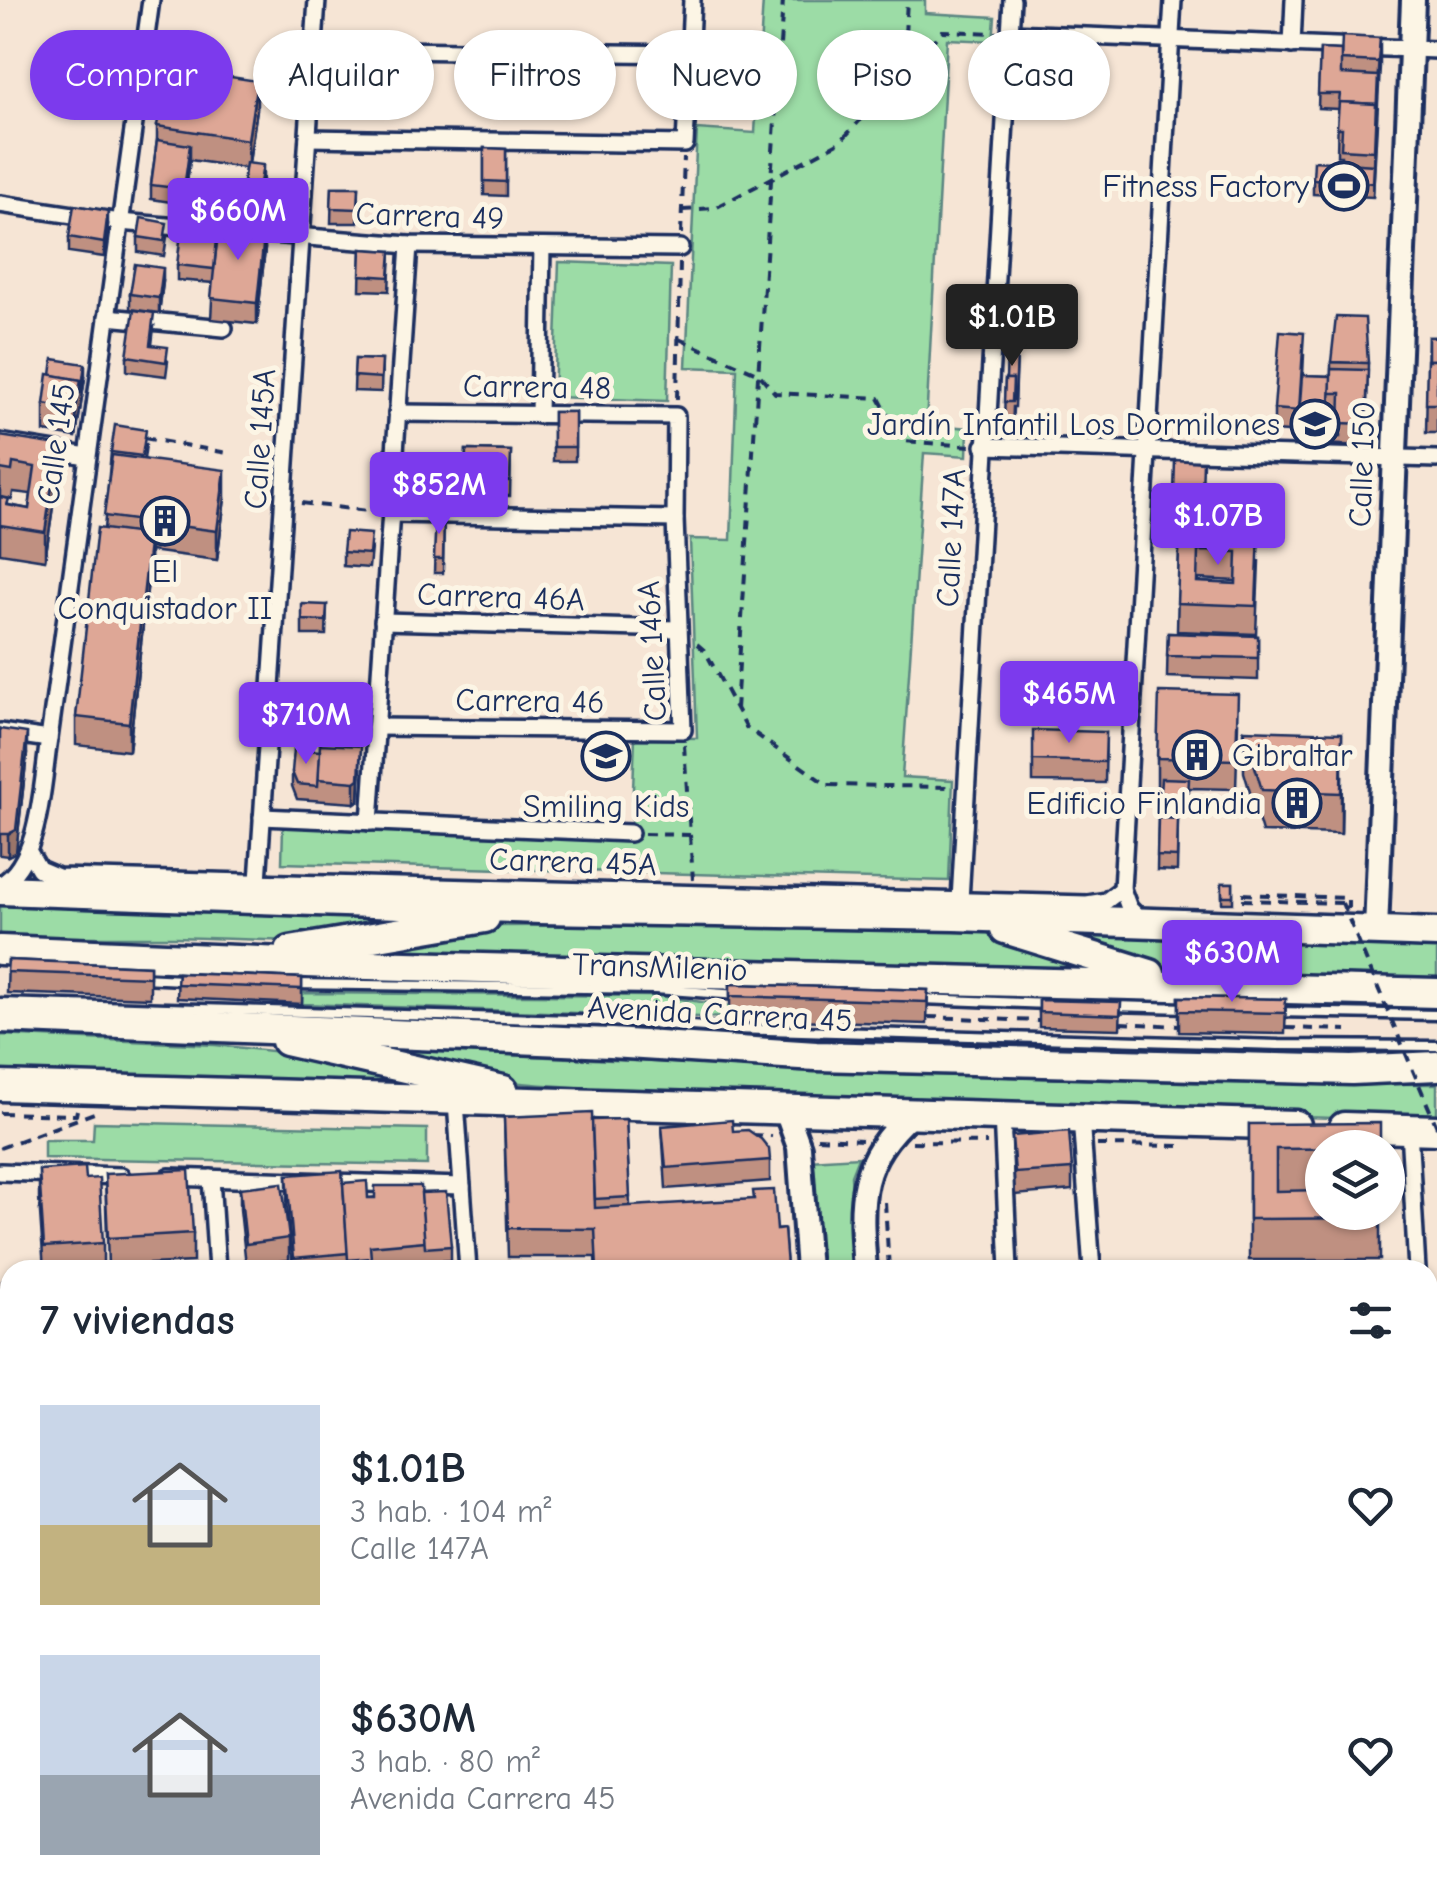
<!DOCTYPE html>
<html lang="es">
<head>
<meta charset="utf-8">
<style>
	:root { --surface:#fff; --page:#f2f2f3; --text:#1f2937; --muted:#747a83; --accent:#7c3aed }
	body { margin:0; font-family:"Comic Neue",sans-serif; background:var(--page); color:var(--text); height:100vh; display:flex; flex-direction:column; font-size:38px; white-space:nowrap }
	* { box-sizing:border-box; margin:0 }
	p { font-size:32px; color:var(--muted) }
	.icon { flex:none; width:55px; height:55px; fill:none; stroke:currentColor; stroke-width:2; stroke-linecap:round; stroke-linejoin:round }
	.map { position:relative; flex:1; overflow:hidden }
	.sheet { position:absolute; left:0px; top:1260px; width:1438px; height:642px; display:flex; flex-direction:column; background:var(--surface); border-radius:30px 30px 0 0; box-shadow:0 2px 8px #0004 }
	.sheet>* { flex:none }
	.banner { position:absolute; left:30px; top:30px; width:1378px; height:90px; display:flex; gap:20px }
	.controls { position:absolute; left:1305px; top:1130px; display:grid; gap:20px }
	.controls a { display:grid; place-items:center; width:100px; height:100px; border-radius:50%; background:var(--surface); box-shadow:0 2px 8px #0004; font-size:50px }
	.price { position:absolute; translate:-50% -85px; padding:0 22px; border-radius:10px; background:var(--accent); color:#fff; font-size:32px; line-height:65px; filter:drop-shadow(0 2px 5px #0008) }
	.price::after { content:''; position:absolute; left:50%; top:60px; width:30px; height:22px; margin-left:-15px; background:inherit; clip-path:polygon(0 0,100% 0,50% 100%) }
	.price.on { background:#222; color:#fff }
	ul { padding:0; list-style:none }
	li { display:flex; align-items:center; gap:30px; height:250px; padding:0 40px }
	li span { display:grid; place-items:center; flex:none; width:280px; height:200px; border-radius:0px; color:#555 }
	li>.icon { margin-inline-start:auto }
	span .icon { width:120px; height:120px; fill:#fffc; stroke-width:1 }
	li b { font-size:42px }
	h2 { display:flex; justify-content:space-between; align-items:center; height:120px; padding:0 40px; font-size:42px }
	.pill { padding:0 35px; border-radius:45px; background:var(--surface); box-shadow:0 2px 8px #0004; font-size:35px; line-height:90px }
	.pill.on { background:var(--accent); color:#fff }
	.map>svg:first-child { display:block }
</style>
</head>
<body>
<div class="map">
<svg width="1437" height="1902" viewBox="0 0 1437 1902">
	<rect width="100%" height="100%" fill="#f6e5d5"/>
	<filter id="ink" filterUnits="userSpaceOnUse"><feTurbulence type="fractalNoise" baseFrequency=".01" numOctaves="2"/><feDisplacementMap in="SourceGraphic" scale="20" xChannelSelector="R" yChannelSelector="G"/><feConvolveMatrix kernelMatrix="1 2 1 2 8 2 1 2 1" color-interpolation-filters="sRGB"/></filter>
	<g filter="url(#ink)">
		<g fill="#9cdca6" stroke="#5c8682" stroke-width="2.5">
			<path d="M763 0H925V13L995 17 993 41 947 39 926 424 968 428 967 456 924 453 902 777 953 780 949 881 282 863 283 827 631 842 635 737 697 738 690 539 731 540 737 369 686 367 697 129 755 133Z"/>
			<path d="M559 262 671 266 667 401 554 397Z"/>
			<path d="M0 900 453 916 293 941 175 937H0Z"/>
			<path d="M770 924 966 926 1101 968 851 965 352 951 501 926Z"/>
			<path d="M1029 928 1437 943V984L1234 976 1156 967Z"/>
			<path d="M303 993 659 996 730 1006V1018L302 1004Z"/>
			<path d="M0 1035 215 1045 309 1055 426 1086 0 1077Z"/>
			<path d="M363 1048 905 1074 1215 1083 1437 1084V1121L659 1098C612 1086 569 1088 521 1083 467 1078 415 1063 363 1048Z"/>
			<path d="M94 1122 427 1129V1165L44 1158V1140H93Z"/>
			<path d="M858 1157 851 1175 855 1270H819L809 1160Z"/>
		</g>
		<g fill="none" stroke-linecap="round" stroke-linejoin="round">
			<g stroke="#1b2f5e" stroke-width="15">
				<g id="lane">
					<path d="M142 978 183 980"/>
					<path d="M292 984 655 989 738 995"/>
					<path d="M922 999 1048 1004"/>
					<path d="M0 1003 637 1022 731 1029 1279 1045 1437 1046"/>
					<path d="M1112 1006 1188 1008"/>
					<path d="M1277 1012 1437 1015"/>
					<path d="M1036 1892 1037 1902"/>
				</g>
			</g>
			<g stroke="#1b2f5e" stroke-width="22">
				<g id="street">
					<path d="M1010 33 1437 50"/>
					<path d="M1292 45 1294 0"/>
					<path d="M314 49 689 54"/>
					<path d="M308 138 685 144 692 0"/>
					<path d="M0 204 120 222 202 229"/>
					<path d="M245 232 409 245 680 248"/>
					<path d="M107 317 224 328"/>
					<path d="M539 415 542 247"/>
					<path d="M0 442 87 456"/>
					<path d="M984 446 1437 459"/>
					<path d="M391 514 675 519"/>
					<path d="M383 621 677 629"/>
					<path d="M376 727 683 730 675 519 676 416 397 413"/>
					<path d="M0 732 49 739"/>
					<path d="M262 817 630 833"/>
					<path d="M370 822 409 245"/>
					<path d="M29 852 39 869 58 877 1087 904 1106 901 1122 889"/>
					<path d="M258 881 317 0"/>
					<path d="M0 885C41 862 42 782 49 739L151 0"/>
					<path d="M960 900 1012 0"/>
					<path d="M1141 920 1129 908 1122 889 1173 0"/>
					<path d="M456 1102 468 1270"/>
					<path d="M1002 1114 1009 1270"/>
					<path d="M1081 1117 1092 1270"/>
					<path d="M1409 1129 1417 1270"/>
					<path d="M0 1172 121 1176"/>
					<path d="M169 1177 462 1186"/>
					<path d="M211 1178 217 1270"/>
					<path d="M1428 1308 1437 1309"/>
					<path d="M1428 1440 1437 1596"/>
					<path d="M1428 1762H1437"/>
					<path d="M256 1892 257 1902"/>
					<path d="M512 1892V1902"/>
					<path d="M1136 1892V1902"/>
				</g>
			</g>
			<g stroke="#1b2f5e" stroke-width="30">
				<g id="secondary">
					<path d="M1376 931 1413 0"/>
					<path d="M785 1108 799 1147 808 1270"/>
					<path d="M865 1270C860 1200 856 1162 913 1112"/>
					<path d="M0 1694 9 1834 3 1856 5 1902"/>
					<path d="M855 1892V1902"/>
					<path d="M890 1892 891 1902"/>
				</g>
			</g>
			<g stroke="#1b2f5e" stroke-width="35">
				<g id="highway">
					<path d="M0 890 540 909 955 916 1437 933"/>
					<path d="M1005 929 1150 974"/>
					<path d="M0 950 330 964 1437 993"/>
					<path d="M290 951 485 918"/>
					<path d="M0 1018 611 1043 816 1056 1352 1070 1437 1066"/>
					<path d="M286 1041 503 1090"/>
					<path d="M0 1086C432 1102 864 1109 1296 1125"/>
					<path d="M1344 1127 1437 1130"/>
				</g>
			</g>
			<g stroke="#1b2f5e" stroke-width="4" stroke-dasharray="10 8" stroke-linecap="butt">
				<path d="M903 70 907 0"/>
				<path d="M682 210 715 208 840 142 942 31 997 33"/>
				<path d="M681 234 684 158"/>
				<path d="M679 339 759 374 775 393 879 398 902 441 971 446"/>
				<path d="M677 399 680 263"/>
				<path d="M144 438 228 453"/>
				<path d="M301 503 376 512"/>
				<path d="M697 644 705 651 746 727 827 785 951 787"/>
				<path d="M736 709 783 0"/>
				<path d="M684 745 693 880"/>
				<path d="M644 834 690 835"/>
				<path d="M1342 903 1241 900V894L1348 898V909"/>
				<path d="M928 1017 1039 1021"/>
				<path d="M1121 1023 1179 1026"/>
				<path d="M1286 1028 1347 1030"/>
				<path d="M0 1113 76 1115 77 1110"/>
				<path d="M752 1135 772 1136"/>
				<path d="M817 1138 862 1140"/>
				<path d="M912 1142 987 1143"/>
				<path d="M1097 1145 1187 1146"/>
				<path d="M0 1148 94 1113"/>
				<path d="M885 1202 889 1270"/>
			</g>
			<use href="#lane" stroke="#fcf5e5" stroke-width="8"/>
			<use href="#street" stroke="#fcf5e5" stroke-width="15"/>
			<use href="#secondary" stroke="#fcf5e5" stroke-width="22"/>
			<use href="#highway" stroke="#fcf5e5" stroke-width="28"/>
			<path stroke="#1b2f5e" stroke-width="4" stroke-dasharray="10 8" stroke-linecap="butt" d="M1342 903 1437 1127"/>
		</g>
		<g fill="#bf9081" stroke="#1b2f5e" stroke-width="2.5" fill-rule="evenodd">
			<path d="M1380 38 1373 197 1313 194V179L1341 163V156H1337L1338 109 1318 108 1320 49 1341 50Z"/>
			<path d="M257 109 249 163 263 179 257 216 241 213V199L245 168 190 160 184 204 151 199V185L157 140V126Z"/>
			<path d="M484 148 506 149V196L484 195Z"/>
			<path d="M332 187H359L358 223H331Z"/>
			<path d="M108 225 104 257 69 252V237Z"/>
			<path d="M138 237H167L164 256 138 252Z"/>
			<path d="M265 249 257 324 211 319 213 283 177 280V265Z"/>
			<path d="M361 249 391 251 389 291 360 290Z"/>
			<path d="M163 282 159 313 130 309V294Z"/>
			<path d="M154 327 152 345 168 361 166 376 127 371V356Z"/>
			<path d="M1428 337H1437V433H1426Z"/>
			<path d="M1017 352 1015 407H1013L1012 431 1004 430 1005 379Z"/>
			<path d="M1304 354 1303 375 1331 376V362L1368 363 1366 446 1320 444V434L1274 431V409Z"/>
			<path d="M355 359 382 360 381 392 354 391Z"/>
			<path d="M85 378 76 437 44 432V404Z"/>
			<rect x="553" y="412" width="22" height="49"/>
			<path d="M0 436 58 473 45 560 0 553V497L9 505 29 509 31 494 13 492 12 499 0 497Z"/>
			<path d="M146 444 144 459 225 498 217 560 150 551V563L129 751 76 745V717L104 529 111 452Z"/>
			<path d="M466 450 511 451 510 496 465 495Z"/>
			<path d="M1203 483 1201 530 1259 561 1256 634 1177 631 1179 548 1173 547V526ZM1198 579 1236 581V584L1198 582Z"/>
			<path d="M436 514 444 515 443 573H434Z"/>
			<path d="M371 548 369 568 343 566V552Z"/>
			<path d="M327 605 326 635H302V620Z"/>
			<path d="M1168 633 1258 636V680L1167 677Z"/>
			<path d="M1238 723 1236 789 1189 788 1188 811 1160 810V787H1157V758Z"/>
			<path d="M0 729 27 754 16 852 8 856 0 855Z"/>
			<path d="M1244 730 1342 775 1341 834 1262 832 1244 772Z"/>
			<path d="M1106 732 1105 783 1033 782V760Z"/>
			<path d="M361 768 359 800 355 803 297 799 292 786V772Z"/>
			<path d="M1158 818 1178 819 1177 871 1157 870Z"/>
			<rect x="1222" y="883" width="11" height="20"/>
			<path d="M8 960 150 966V998L7 993Z"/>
			<path d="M178 973 302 978V1004L177 998Z"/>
			<path d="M730 984 928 990 927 1024 730 1018Z"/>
			<path d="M1179 997 1286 999 1285 1034 1179 1032Z"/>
			<path d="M1039 1000 1121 1002 1120 1029 1039 1027Z"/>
			<path d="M504 1117 592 1120 626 1119 630 1206 777 1230 784 1229 787 1270H596L595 1257H508Z"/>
			<path d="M1249 1124 1322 1148V1190L1380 1212V1260H1249Z"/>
			<path d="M662 1126 733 1131 770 1160V1181L666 1189Z"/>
			<path d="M1012 1136 1072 1169V1190L1015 1195Z"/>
			<path d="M39 1170 86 1179 103 1243V1270H44L39 1198Z"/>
			<path d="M105 1174 193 1233V1262L108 1266Z"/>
			<path d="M287 1175 343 1183 368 1198 421 1193 451 1246V1260L371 1268V1270H293L287 1204Z"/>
			<path d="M240 1188 289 1238V1260L246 1265 240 1209Z"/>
			<path d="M10 1280V1429H8L5 1405 6 1384 3 1354V1332H5L2 1281Z"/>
		</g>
		<g fill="#9b7569" stroke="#1b2f5e" stroke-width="2.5">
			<path d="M1380 38V66L1373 197 1376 104Z"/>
			<path d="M257 81V109L248 169V140Z"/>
			<path d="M190 145V159L184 204V189Z"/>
			<path d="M263 165V179L257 216V201Z"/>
			<path d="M108 211V225L104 257V243Z"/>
			<path d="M265 227V249L257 324V303Z"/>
			<path d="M163 268V282L159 313V298Z"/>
			<path d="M85 364V378L76 437V409Z"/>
			<path d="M58 445V473L45 560V532Z"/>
			<path d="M225 470V498L217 560V531Z"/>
			<path d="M150 535V563L129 751V723Z"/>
			<path d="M27 733V754L16 852 8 856V834Z"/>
			<path d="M1342 733V775L1341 834V793Z"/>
			<path d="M361 746 359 800 355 803V782Z"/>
		</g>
		<g fill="#dea796" stroke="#1b2f5e" stroke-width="2.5" fill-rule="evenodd">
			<path d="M1342 36 1380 38 1378 62 1341 60Z"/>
			<path d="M1320 49 1341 50V74L1378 76 1376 118V104L1339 102 1340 94H1318Z"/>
			<path d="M166 67 257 81 248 140 157 126Z"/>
			<path d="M1339 102 1376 104 1374 151 1341 149 1342 128H1337Z"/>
			<path d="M157 140 190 145 184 189 151 185Z"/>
			<path d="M484 148 506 149V182L484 181Z"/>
			<path d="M1314 161 1374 165 1373 183 1313 179Z"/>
			<path d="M246 163 263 165 257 201 241 199Z"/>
			<path d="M332 187H359L358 209 331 208Z"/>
			<path d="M74 205 108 211 104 243 69 237Z"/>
			<path d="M141 218 167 223 164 241 138 237Z"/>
			<path d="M219 222 265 227 257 303 211 298Z"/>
			<path d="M182 225 218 229 214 269 177 265Z"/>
			<path d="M361 249 391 251 389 277 360 275Z"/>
			<path d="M135 264 163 268 159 298 130 294Z"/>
			<path d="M134 310 154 313 150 345 168 347 166 362 127 356Z"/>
			<path d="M1336 317 1365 318 1368 363 1331 362Z"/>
			<path d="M1280 331 1304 333 1299 411 1274 409Z"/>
			<rect x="1428" y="337" width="9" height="23"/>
			<path d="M1007 352H1017L1015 400H1013V379H1006Z"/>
			<path d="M53 359 85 364 81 394V380L51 375Z"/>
			<path d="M355 359 382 360 381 378 354 376Z"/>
			<path d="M1427 360H1437V404H1426Z"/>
			<path d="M1331 369 1368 370 1366 424 1340 423 1341 393H1330Z"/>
			<path d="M48 374 81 380 76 409 44 404Z"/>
			<path d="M1302 375 1331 376 1329 430 1320 429V419L1299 418Z"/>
			<path d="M1005 379H1013L1012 402H1004Z"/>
			<path d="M1330 407 1340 408V437H1329Z"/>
			<rect x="553" y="412" width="22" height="35"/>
			<path d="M115 425 146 430 142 456 111 452Z"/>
			<path d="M0 436 58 445 45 532 0 525V497L9 499 7 505 29 509 35 467 13 463 12 471 0 469Z"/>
			<path d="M466 450 511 451 510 481 465 480Z"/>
			<path d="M112 455 225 470 217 531 104 516Z"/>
			<path d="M1175 460 1203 462 1201 527 1173 526Z"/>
			<path d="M436 514 444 515 443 559H434Z"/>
			<path d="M97 528 150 535 129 723 76 717Z"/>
			<path d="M1180 529 1259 532 1256 606 1177 603ZM1198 551 1237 552 1236 584 1197 582Z"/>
			<path d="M345 532 371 534 369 554 343 552Z"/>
			<path d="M302 604 327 605 326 621 302 620Z"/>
			<path d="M1168 633 1258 636V658L1167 656Z"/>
			<path d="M1159 692 1238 694 1236 760 1157 758Z"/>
			<path d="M0 729 27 733 16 830 8 834H0Z"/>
			<path d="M1033 730 1106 732 1105 762 1033 760Z"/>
			<path d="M1244 730 1342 733 1341 793 1262 790Z"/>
			<path d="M320 744 361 746 359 779 355 782 318 779Z"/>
			<path d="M294 749 320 751 318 786 297 784 292 772Z"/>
			<path d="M1161 778 1189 779 1188 796 1160 795Z"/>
			<path d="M1158 818 1178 819 1177 857 1157 856Z"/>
			<rect x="1222" y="883" width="11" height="13"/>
			<path d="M8 960 150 966V977L7 972Z"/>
			<path d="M178 973 302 978V989L177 984Z"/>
			<path d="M730 984 928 990 927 1002 730 996Z"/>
			<path d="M1179 997 1286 999 1285 1013 1179 1011Z"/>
			<path d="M1039 1000 1121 1002 1120 1015 1039 1012Z"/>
			<path d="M592 1113 595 1208 754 1199 753 1191 774 1190 777 1230 784 1229 787 1266 725 1270H597L595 1229 508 1228 504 1117Z"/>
			<path d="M626 1119 630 1197 595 1199 592 1120Z"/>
			<path d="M732 1120 733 1131 748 1130 761 1139 769 1149 770 1160 666 1168 662 1126Z"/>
			<path d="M1380 1123V1148L1276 1149V1191L1322 1190V1212H1380V1218L1249 1219V1124Z"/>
			<path d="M1069 1131 1072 1169 1015 1173 1012 1136Z"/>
			<path d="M85 1167 86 1179 99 1178 103 1243 44 1247 39 1170Z"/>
			<path d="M189 1170 193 1233 108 1238 105 1174Z"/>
			<path d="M342 1171 348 1253 294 1258 287 1175Z"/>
			<path d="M367 1181 368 1198H375V1186H421L425 1241 370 1246 371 1258 348 1260 343 1183Z"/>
			<path d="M282 1183 289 1238 246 1244 240 1188Z"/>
			<path d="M446 1192 451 1246 425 1248 421 1193Z"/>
			<path d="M10 1280V1316H5L2 1281Z"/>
			<path d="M3 1332H10V1372H7Z"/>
			<path d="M10 1383V1408H8L5 1384Z"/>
			<path d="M832 1897V1902H761Z"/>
		</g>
	</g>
	<defs>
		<g id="stadium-ring" transform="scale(2.5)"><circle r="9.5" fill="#fcf5e5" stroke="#1b2f5e" stroke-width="1.5"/><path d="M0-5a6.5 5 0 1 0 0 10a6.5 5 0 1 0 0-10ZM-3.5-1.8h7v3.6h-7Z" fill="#1b2f5e"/></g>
		<g id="school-ring" transform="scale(2.5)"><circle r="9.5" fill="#fcf5e5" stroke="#1b2f5e" stroke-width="1.5"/><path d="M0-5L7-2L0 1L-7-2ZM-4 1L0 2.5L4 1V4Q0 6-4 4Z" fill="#1b2f5e"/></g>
		<g id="building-ring" transform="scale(2.5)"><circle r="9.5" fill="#fcf5e5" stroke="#1b2f5e" stroke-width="1.5"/><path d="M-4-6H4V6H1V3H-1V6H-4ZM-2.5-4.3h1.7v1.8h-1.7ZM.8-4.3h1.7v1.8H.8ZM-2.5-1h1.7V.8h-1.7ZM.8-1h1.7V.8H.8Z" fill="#1b2f5e"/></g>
	</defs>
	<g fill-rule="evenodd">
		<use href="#stadium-ring" x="1344" y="186"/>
		<use href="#school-ring" x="1315" y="424"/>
		<use href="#building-ring" x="165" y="521"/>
		<use href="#building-ring" x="1197" y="755"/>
		<use href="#school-ring" x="606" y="756"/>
		<use href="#building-ring" x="1297" y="803"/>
	</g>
	<g text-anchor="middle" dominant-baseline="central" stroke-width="10" stroke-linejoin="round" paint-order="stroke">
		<g font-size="32" fill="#1b2f5e" stroke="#fcf5e5" text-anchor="end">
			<text x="1309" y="186">Fitness Factory</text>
			<text x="1280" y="424">Jardín Infantil Los Dormilones</text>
			<text x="165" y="571" text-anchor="middle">El<tspan x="165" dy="37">Conquistador II</tspan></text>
			<text x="1232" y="755" text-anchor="start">Gibraltar</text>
			<text x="1262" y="803">Edificio Finlandia</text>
			<text x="606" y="806" text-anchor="middle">Smiling Kids</text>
		</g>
		<g font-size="32" fill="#1b2f5e" stroke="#fcf5e5">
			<text transform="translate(430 216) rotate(2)">Carrera 49</text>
			<text transform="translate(537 387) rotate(1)">Carrera 48</text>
			<text transform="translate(260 439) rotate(-86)">Calle 145A</text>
			<text transform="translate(56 444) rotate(-82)">Calle 145</text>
			<text transform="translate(1362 464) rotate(-88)">Calle 150</text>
			<text transform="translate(951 538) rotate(-87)">Calle 147A</text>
			<text transform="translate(501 597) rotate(2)">Carrera 46A</text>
			<text transform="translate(652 651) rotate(-93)">Calle 146A</text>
			<text transform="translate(530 701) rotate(1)">Carrera 46</text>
			<text transform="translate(573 862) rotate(2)">Carrera 45A</text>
			<text transform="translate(660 967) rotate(2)">TransMilenio</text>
			<text transform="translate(720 1014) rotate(3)">Avenida Carrera 45</text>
		</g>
	</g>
</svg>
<div class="controls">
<a><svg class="icon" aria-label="layers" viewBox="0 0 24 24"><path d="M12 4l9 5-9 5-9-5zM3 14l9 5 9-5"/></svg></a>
</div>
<b class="price" style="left:238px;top:263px">$660M</b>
<b class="price on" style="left:1012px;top:369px">$1.01B</b>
<b class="price" style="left:439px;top:537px">$852M</b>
<b class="price" style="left:1218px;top:568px">$1.07B</b>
<b class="price" style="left:1069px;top:746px">$465M</b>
<b class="price" style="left:306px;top:767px">$710M</b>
<b class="price" style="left:1232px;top:1005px">$630M</b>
<div class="banner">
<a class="pill on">Comprar</a>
<a class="pill">Alquilar</a>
<a class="pill">Filtros</a>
<a class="pill">Nuevo</a>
<a class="pill">Piso</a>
<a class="pill">Casa</a>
</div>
<section class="sheet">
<h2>7 viviendas<svg class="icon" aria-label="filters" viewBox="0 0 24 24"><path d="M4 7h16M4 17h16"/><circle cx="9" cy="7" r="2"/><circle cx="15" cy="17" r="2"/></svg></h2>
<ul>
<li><span style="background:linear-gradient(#c9d6e8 60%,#c2b280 0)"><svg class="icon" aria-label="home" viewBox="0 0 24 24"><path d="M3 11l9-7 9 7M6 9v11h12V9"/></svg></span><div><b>$1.01B</b><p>3 hab. · 104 m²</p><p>Calle 147A</p></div><svg class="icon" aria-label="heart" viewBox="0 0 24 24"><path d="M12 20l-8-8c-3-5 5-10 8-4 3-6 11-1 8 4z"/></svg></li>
<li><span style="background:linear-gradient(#c9d6e8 60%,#9aa5b1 0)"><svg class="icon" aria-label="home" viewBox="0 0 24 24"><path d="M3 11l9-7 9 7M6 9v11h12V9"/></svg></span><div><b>$630M</b><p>3 hab. · 80 m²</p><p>Avenida Carrera 45</p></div><svg class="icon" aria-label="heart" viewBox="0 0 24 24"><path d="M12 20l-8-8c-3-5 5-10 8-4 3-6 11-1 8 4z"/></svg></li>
</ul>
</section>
</div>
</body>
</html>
